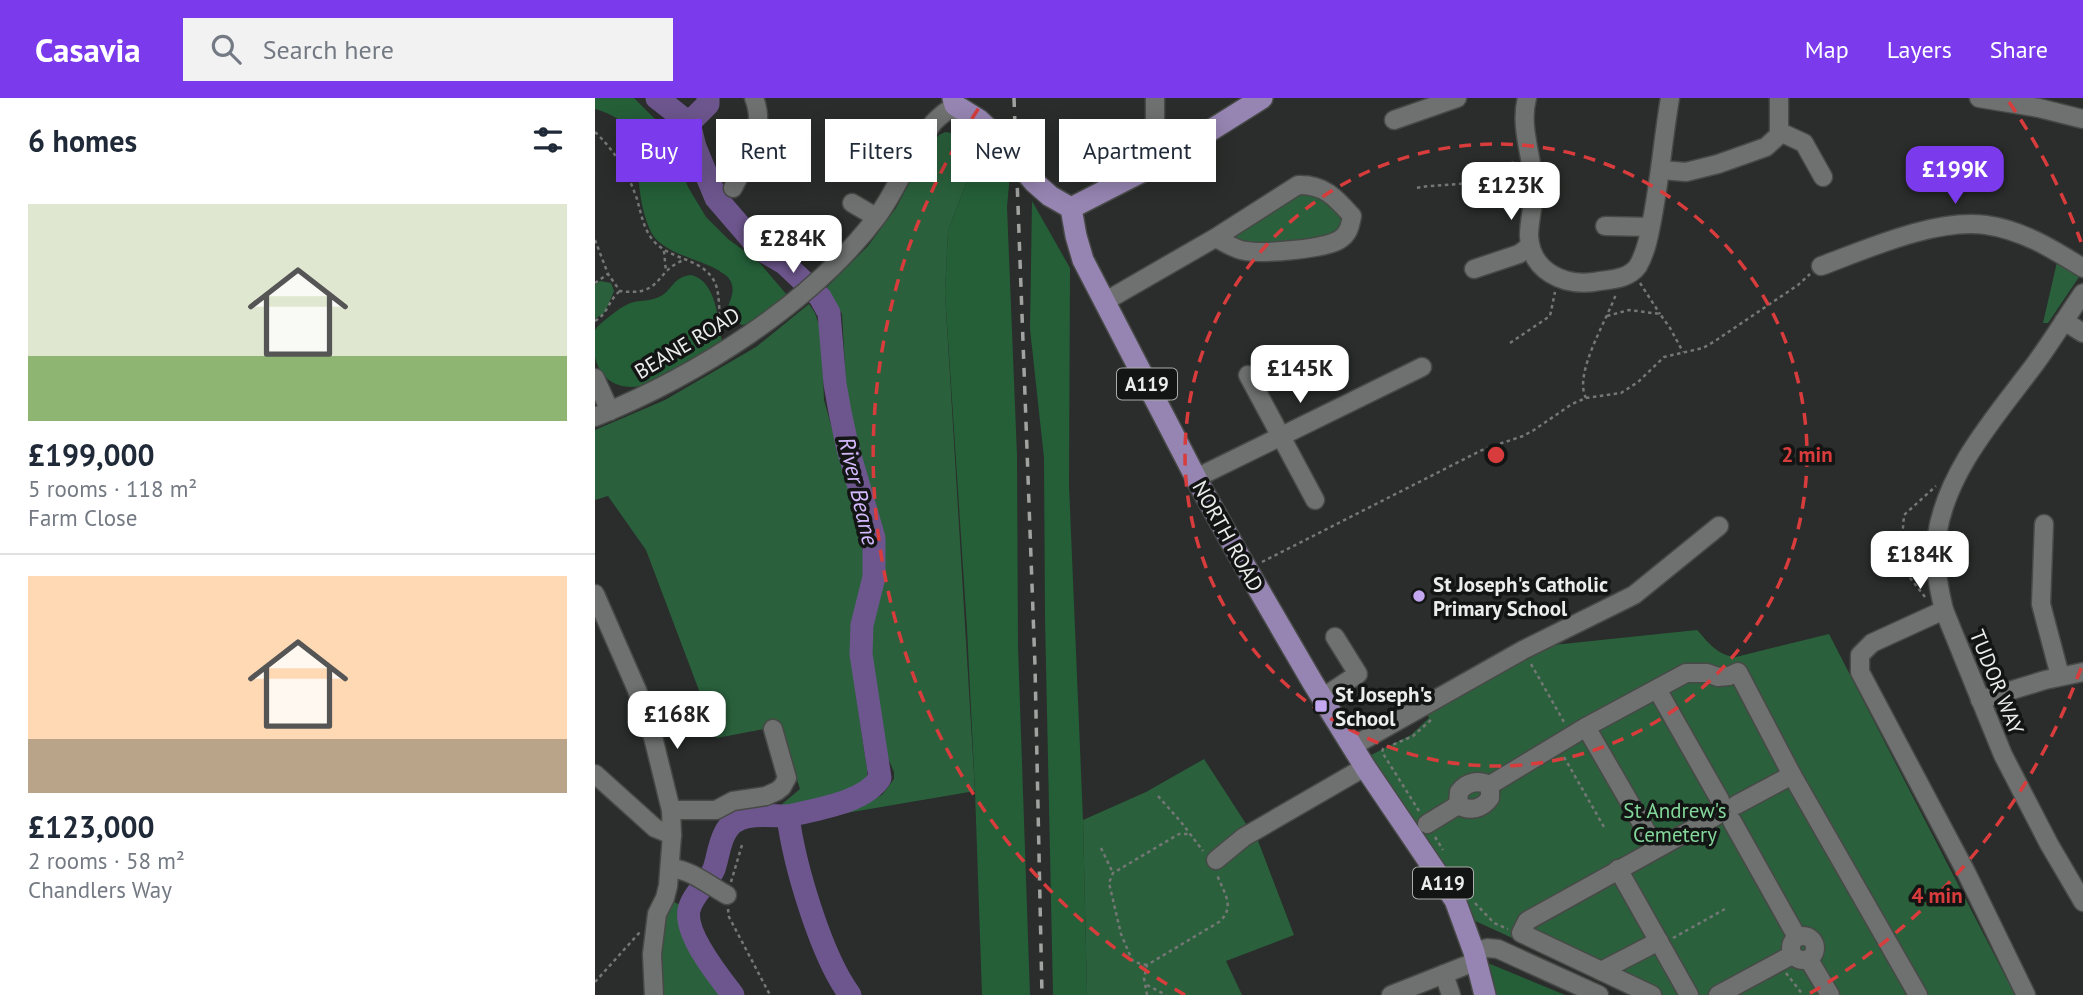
<!DOCTYPE html>
<html lang="en">
<head>
<meta charset="utf-8">
<style>
	:root { --surface:#fff; --page:#f2f2f3; --text:#1f2937; --muted:#747a83; --line:#e0e1e3; --accent:#7c3aed }
	body { margin:0; font-family:"PT Sans",sans-serif; background:var(--page); color:var(--text); height:100vh; display:flex; flex-direction:column; font-size:26px; white-space:nowrap }
	* { box-sizing:border-box; margin:0 }
	p { font-size:23px; color:var(--muted) }
	.icon { flex:none; width:38px; height:38px; fill:none; stroke:currentColor; stroke-width:2; stroke-linecap:round; stroke-linejoin:round }
	.map { position:relative; flex:1; overflow:hidden }
	.drawer { display:flex; flex-direction:column; background:var(--surface); width:595px }
	.drawer>* { flex:none }
	.banner { position:absolute; left:21px; top:21px; width:665px; height:63px; display:flex; gap:14px }
	.price { position:absolute; translate:-50% -60px; padding:0 16px; border-radius:14px; background:#fff; color:#222; font-size:23px; line-height:46px; filter:drop-shadow(0 2px 4px #0008) }
	.price::after { content:''; position:absolute; left:50%; top:42px; width:21px; height:16px; margin-left:-10px; background:inherit; clip-path:polygon(0 0,100% 0,50% 100%) }
	.price.on { background:var(--accent); color:#fff }
	ul { padding:0; list-style:none }
	li { display:grid; align-content:center; gap:14px; height:371px; padding:0 28px }
	li+li { border-top:2px solid var(--line) }
	li span { display:grid; place-items:center; height:217px; border-radius:0px; color:#555 }
	li>.icon { margin-inline-start:auto }
	span .icon { width:126px; height:126px; fill:#fffc; stroke-width:1 }
	li b { font-size:30px }
	h2 { display:flex; justify-content:space-between; align-items:center; height:84px; padding:0 28px; font-size:30px }
	.pill { padding:0 24px; border-radius:0px; background:var(--surface); box-shadow:0 4px 18px #0003; font-size:24px; line-height:63px }
	.pill.on { background:var(--accent); color:#fff }
	header { display:flex; align-items:center; gap:42px; box-sizing:border-box; height:98px; padding:0 35px; background:var(--accent); color:#fff }
	header strong { font-size:33px }
	nav { display:flex; gap:38px; margin-inline-start:auto; font-size:24px }
	.search { width:490px; height:63px; background:var(--page); display:flex; align-items:center; gap:18px; box-sizing:border-box; padding:0 24px; border-radius:0px; color:var(--muted); font-size:26px }
	main { display:flex; flex:1; min-height:0 }
	.map>svg:first-child { display:block }
</style>
</head>
<body>
<header>
<strong>Casavia</strong>
<div class="search"><svg class="icon" aria-label="search" viewBox="0 0 24 24"><circle cx="10" cy="10" r="6"/><path d="M15 15l6 6"/></svg>Search here</div>
<nav><a>Map</a><a>Layers</a><a>Share</a></nav>
</header>
<main>
<section class="drawer">
<h2>6 homes<svg class="icon" aria-label="filters" viewBox="0 0 24 24"><path d="M4 7h16M4 17h16"/><circle cx="9" cy="7" r="2"/><circle cx="15" cy="17" r="2"/></svg></h2>
<ul>
<li><span style="background:linear-gradient(#dfe7d0 70%,#8fb573 0)"><svg class="icon" aria-label="home" viewBox="0 0 24 24"><path d="M3 11l9-7 9 7M6 9v11h12V9"/></svg></span><div><b>£199,000</b><p>5 rooms · 118 m²</p><p>Farm Close</p></div></li>
<li><span style="background:linear-gradient(#ffd9b3 75%,#b9a48a 0)"><svg class="icon" aria-label="home" viewBox="0 0 24 24"><path d="M3 11l9-7 9 7M6 9v11h12V9"/></svg></span><div><b>£123,000</b><p>2 rooms · 58 m²</p><p>Chandlers Way</p></div></li>
</ul>
</section>
<div class="map">
<svg width="1488" height="897" viewBox="0 0 1488 897">
	<rect width="100%" height="100%" fill="#2a2d2b"/>
	<g fill="#2a613c">
		<path d="M350 34 357 35 381 59 353 133 350 195 380 693 251 715 287 697 299 681V674L287 646 277 589 273 550 274 532 287 479 288 456 285 435 268 371 259 350 251 285 247 216 232 189 273 148 301 110 334 48 344 37Z"/>
		<path d="M709 94H719L749 117 750 129 741 138 724 143 645 147 636 139 693 101Z"/>
		<path d="M1462 164 1483 176 1484 179 1453 225H1448Z"/>
		<path d="M5 183 16 185 19 193 10 214 0 221V187Z"/>
		<path d="M214 206 220 215 226 233 229 302 257 403 273 477 259 538 260 591 272 671V678L267 684 256 691 209 709 180 712 205 691 184 628 122 640 51 452 13 398 0 402V332L70 302 161 249Z"/>
		<path d="M1102 532C1113 544 1123 558 1141 559L1234 536 1420 897H1042L878 822 776 657 816 637 834 620 830 612 939 549Z"/>
		<path d="M609 661 655 732 660 735 699 837 631 863 647 897H492L488 722 551 694Z"/>
		<path d="M72 801 88 808 86 820 91 839 129 897H66L63 853Z"/>
	</g>
	<g fill="#245f38">
		<path d="M0 0H39L65 26 83 51 84 66 93 89 111 119 133 141 163 163 192 197 158 225 147 227C117 212 146 202 135 182 132 177 127 175 123 172 102 160 65 155 55 132 46 111 44 91 43 69 43 61 44 49 42 42 36 26 15 15 0 11Z"/>
		<path d="M381 59 387 65 415 76 412 109 422 357 423 549 435 897H387L380 693 372 530 350 195 353 133Z"/>
		<path d="M437 103 475 170 474 387 488 722 492 897H458L450 520 449 360 435 231Z"/>
		<path d="M96 177C122 183 123 223 127 244 104 257 80 274 55 285 31 295 6 286 0 259 0 251 0 240 0 232L3 228C13 220 26 207 39 204 49 202 57 203 66 198 78 191 78 179 96 177Z"/>
		<path d="M888 863 970 897H898Z"/>
	</g>
	<g fill="none" stroke-linecap="round" stroke-linejoin="round">
		<g stroke="#6d568d" stroke-width="23">
			<path d="M62 0 94 25"/>
			<path d="M94 25 100 49 121 100 165 151 189 165 225 199 234 215 240 286 245 314 253 351 279 440V479L267 527 266 556 285 680C269 705 221 711 193 718 199 766 226 858 255 897"/>
			<path d="M94 25 113 6V0"/>
			<path d="M138 897C124 879 89 836 94 812 97 797 113 785 119 771 123 759 124 746 130 735 141 712 172 718 193 718"/>
		</g>
		<g stroke="#474947" stroke-width="21">
			<g id="minor">
				<path d="M560 0V58L562 66"/>
				<path d="M932 0C924 29 938 60 939 90 939 106 934 122 934 138 936 173 968 188 999 184 1015 181 1033 182 1043 168 1051 154 1054 138 1057 122 1065 81 1068 41 1075 0"/>
				<path d="M1384 0 1444 10 1488 21"/>
				<path d="M799 22 862 0"/>
				<path d="M1185 34 1209 45 1228 79"/>
				<path d="M1066 72 1091 74 1123 66 1171 49 1184 37V0"/>
				<path d="M138 90C152 61 172 33 159 0"/>
				<path d="M257 105 281 119"/>
				<path d="M1010 128 1055 129"/>
				<path d="M1226 168C1272 151 1341 120 1391 127 1427 132 1458 151 1488 170"/>
				<path d="M879 171 924 156 935 148"/>
				<path d="M1488 195C1472 218 1457 243 1440 266 1402 317 1352 372 1342 437 1338 462 1343 488 1349 512L1408 657 1454 746 1488 804"/>
				<path d="M509 204 620 140 703 87C729 86 741 100 757 118 755 128 754 136 744 142 729 151 669 156 651 153 640 152 630 144 620 140"/>
				<path d="M1469 223 1488 235"/>
				<path d="M653 277 720 402"/>
				<path d="M0 280 15 313"/>
				<path d="M0 319C101 278 215 207 281 120 303 91 314 56 336 28 342 19 352 13 360 7 375 34 382 56 417 57"/>
				<path d="M601 380 827 269"/>
				<path d="M1449 426 1446 506 1465 578"/>
				<path d="M0 496 42 592 58 639 76 712 77 737 73 788 70 800 62 816 57 856 59 897"/>
				<path d="M1349 512 1277 545 1265 557V574L1371 774 1431 897"/>
				<path d="M1062 591 1125 702"/>
				<path d="M727 600 763 576 740 539"/>
				<path d="M1385 602 1450 582 1488 574"/>
				<path d="M758 648 928 552 1039 497 1124 428"/>
				<path d="M0 676 60 730 77 737"/>
				<path d="M1197 677 1323 897"/>
				<path d="M863 707 864 694C872 683 883 682 895 687"/>
				<path d="M76 712H121L138 703 171 698 182 693 187 689 192 680 178 631"/>
				<path d="M1137 723 1202 839"/>
				<path d="M832 726 863 707C875 714 887 711 895 700V687L991 629"/>
				<path d="M1061 750 991 629 1091 575H1112L1123 579 1134 578 1143 574 1197 677 1141 707"/>
				<path d="M621 762 649 739 770 669"/>
				<path d="M75 770C97 772 113 787 132 797"/>
				<path d="M1023 771 1094 897"/>
				<circle cx="1208" cy="850" r="12"/>
				<path d="M879 854 892 850 903 851 1004 897"/>
				<path d="M1214 862 1235 897"/>
				<path d="M1006 873 1064 843"/>
				<path d="M849 876 856 897"/>
				<path d="M796 897 882 863"/>
				<path d="M1057 897 926 835 932 823 1121 718"/>
				<path d="M1123 897 1197 857"/>
			</g>
		</g>
		<g stroke="#474947" stroke-width="24">
			<g id="major">
				<path d="M358 0 360 7 384 22 399 36 439 84 455 98 476 110"/>
				<path d="M476 110 481 138 488 162 604 386 643 456 718 585 770 669 860 802 879 854 890 897"/>
				<path d="M476 110 562 66 667 0"/>
			</g>
		</g>
		<g stroke="#747775" stroke-width="2.5" stroke-dasharray="3.5 3.5" stroke-linecap="butt">
			<path d="M0 34C20 53 33 75 42 101 46 115 48 129 57 141 73 162 104 159 118 181 128 197 120 220 131 232"/>
			<path d="M822 90C840 86 863 88 880 83 895 78 906 66 922 64"/>
			<path d="M0 142 13 176 25 193C68 199 59 173 89 162"/>
			<path d="M69 153 71 174"/>
			<path d="M0 185 13 176"/>
			<path d="M1045 185 1065 216"/>
			<path d="M1012 218 1034 212 1065 216 1075 230 1088 254"/>
			<path d="M0 223C13 216 14 201 25 193"/>
			<path d="M915 245 955 218 960 194"/>
			<path d="M991 300C978 276 1012 222 1021 196"/>
			<path d="M667 464 889 351 928 338 939 332 977 306 991 300 1026 295 1043 284 1069 259 1108 250 1120 243 1203 187 1215 176"/>
			<path d="M1330 499 1305 467 1309 417 1341 388"/>
			<path d="M936 566 969 624"/>
			<path d="M969 659 1009 729"/>
			<path d="M563 698 586 724 608 753"/>
			<path d="M824 713 787 654 788 651 818 638 836 622"/>
			<path d="M840 739 848 752"/>
			<path d="M506 750 518 775"/>
			<path d="M136 784 147 747"/>
			<path d="M880 805 899 825 913 831"/>
			<path d="M133 811 134 819 175 897"/>
			<path d="M1078 840 1130 811"/>
			<path d="M552 867 543 865 537 862 526 836 514 785 518 775 584 736H593"/>
			<path d="M1191 875 1208 897"/>
			<path d="M0 884 45 834"/>
			<path d="M552 887 571 897"/>
			<path d="M552 897 549 880 552 867 624 824C641 809 629 795 622 777"/>
		</g>
		<use href="#minor" stroke="#6e716f" stroke-width="18"/>
		<use href="#major" stroke="#9685b2" stroke-width="21"/>
		<path stroke="#a1a3a1" stroke-width="3.5" stroke-dasharray="9 9" stroke-linecap="butt" d="M419 0 440 568 447 897"/>
	</g>
	<g fill="none" stroke="#d83c3c" stroke-width="3.5" stroke-dasharray="12 9">
		<circle cx="901" cy="357" r="311"/>
		<path d="M1486 570A623 623 0 0 1 1212 897M590 897A623 623 0 0 1 388 4M1414 4A623 623 0 0 1 1486 144"/>
	</g>
	<g fill="#c4a7f1" stroke="#131514" stroke-width="2.5">
		<circle cx="824" cy="498" r="7"/>
		<rect x="719" y="601" width="14" height="14" rx="3.5"/>
	</g>
	<g text-anchor="middle" dominant-baseline="central" stroke-width="7" stroke-linejoin="round" paint-order="stroke">
		<g fill="#131514" stroke="#aaacaa" stroke-width="2">
			<rect x="522" y="270.5" width="60" height="31" rx="5"/>
			<rect x="818" y="769.5" width="60" height="31" rx="5"/>
		</g>
		<g font-size="19" font-weight="bold" fill="#ebeceb">
			<text x="552" y="286">A119</text>
			<text x="848" y="785">A119</text>
		</g>
		<g font-size="21" fill="#ebeceb" stroke="#131514">
			<text transform="translate(92 245) rotate(-31)">BEANE ROAD</text>
			<text transform="translate(633 438) rotate(61)">NORTH ROAD</text>
			<text transform="translate(1402 584) rotate(68)">TUDOR WAY</text>
		</g>
		<g font-size="21" font-weight="bold" fill="#ebeceb" stroke="#131514" text-anchor="start">
			<text x="838" y="486">St Joseph's Catholic<tspan x="838" dy="24">Primary School</tspan></text>
			<text x="740" y="596">St Joseph's<tspan x="740" dy="24">School</tspan></text>
		</g>
		<g font-size="21" fill="#83d79a" stroke="#131514">
			<text x="1080" y="712">St Andrew's<tspan x="1080" dy="24">Cemetery</tspan></text>
		</g>
		<g font-size="23" font-style="italic" fill="#d3b9fc" stroke="#131514">
			<text transform="translate(264 393) rotate(77)">River Beane</text>
		</g>
	</g>
	<circle cx="901" cy="357" r="10" fill="#d83c3c" stroke="#131514" stroke-width="3.5"/>
	<g font-size="21" text-anchor="middle" font-weight="bold" fill="#d83c3c" stroke="#131514" stroke-width="7" stroke-linejoin="round" paint-order="stroke">
		<text x="1212" y="364">2 min</text>
		<text x="1342" y="805">4 min</text>
	</g>
</svg>
<b class="price on" style="left:1360px;top:108px">£199K</b>
<b class="price" style="left:916px;top:124px">£123K</b>
<b class="price" style="left:198px;top:177px">£284K</b>
<b class="price" style="left:705px;top:307px">£145K</b>
<b class="price" style="left:1325px;top:493px">£184K</b>
<b class="price" style="left:82px;top:653px">£168K</b>
<div class="banner">
<a class="pill on">Buy</a>
<a class="pill">Rent</a>
<a class="pill">Filters</a>
<a class="pill">New</a>
<a class="pill">Apartment</a>
</div>
</div>
</main>
</body>
</html>
